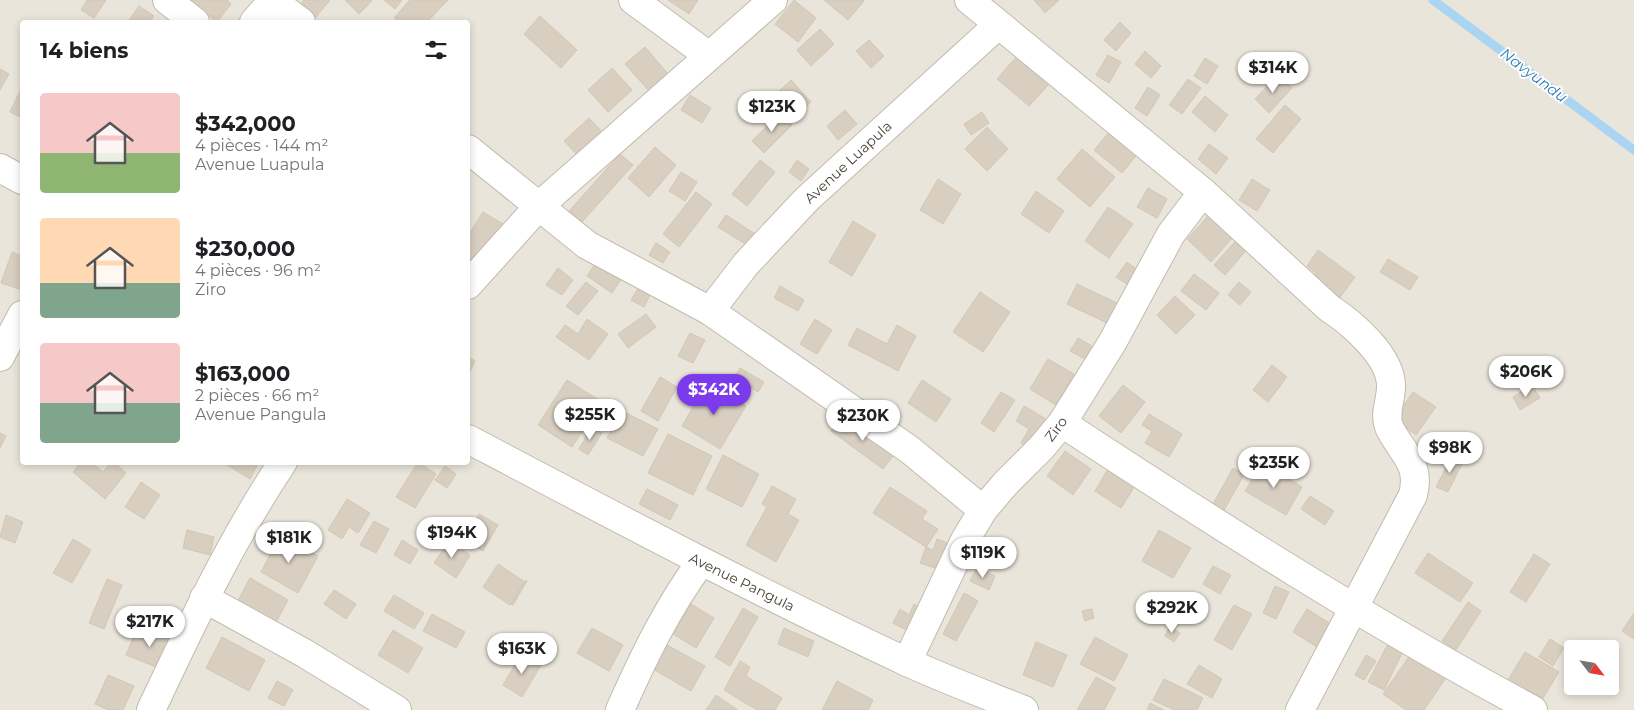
<!DOCTYPE html>
<html lang="fr">
<head>
<meta charset="utf-8">
<style>
	:root { --surface:#fff; --page:#f2f2f2; --text:#202124; --muted:#757577; --accent:#7c3aed }
	body { margin:0; font-family:Montserrat,sans-serif; background:var(--page); color:var(--text); height:100vh; display:flex; flex-direction:column; font-size:19px; white-space:nowrap }
	* { box-sizing:border-box; margin:0 }
	p { font-size:16px; color:var(--muted) }
	.icon { flex:none; width:28px; height:28px; fill:none; stroke:currentColor; stroke-width:2; stroke-linecap:round; stroke-linejoin:round }
	.map { position:relative; flex:1; overflow:hidden }
	.panel { position:absolute; left:20px; top:20px; width:450px; height:445px; display:flex; flex-direction:column; background:var(--surface); border-radius:5px; box-shadow:0 2px 8px #0003 }
	.panel>* { flex:none }
	.needle { width:32px; rotate:121deg }
	.fabs { position:absolute; left:1564px; top:640px; display:grid; gap:10px }
	.fabs a { display:grid; place-items:center; width:55px; height:55px; border-radius:5px; background:var(--surface); box-shadow:0 2px 8px #0003; font-size:25px }
	.price { position:absolute; translate:-50% -42px; padding:0 11px; border-radius:18px; background:#fff; color:#222; font-size:16px; line-height:32px; filter:drop-shadow(0 1px 2px #0008) }
	.price::after { content:''; position:absolute; left:50%; top:30px; width:15px; height:11px; margin-left:-8px; background:inherit; clip-path:polygon(0 0,100% 0,50% 100%) }
	.price.selected { background:var(--accent); color:#fff }
	ul { padding:0; list-style:none }
	li { display:flex; align-items:center; gap:15px; height:125px; padding:0 20px }
	li span { display:grid; place-items:center; flex:none; width:140px; height:100px; border-radius:5px; color:#555 }
	li>.icon { margin-inline-start:auto }
	span .icon { width:60px; height:60px; fill:#fffc; stroke-width:1 }
	li b { font-size:21px }
	h2 { display:flex; justify-content:space-between; align-items:center; height:60px; padding:0 20px; font-size:21px }
	.map>svg:first-child { display:block }
</style>
</head>
<body>
<div class="map">
<svg width="1634" height="710" viewBox="0 0 1634 710">
	<rect width="100%" height="100%" fill="#f6f3ec"/>
	<path fill="#eae5da" fill-rule="evenodd" d="M0 0H1634V710H0ZM22 22H468V462H22ZM1572 649H1610V686H1572Z"/>
	<g fill="none" stroke-linecap="round" stroke-linejoin="round">
		<path stroke="#a9d4f2" stroke-width="9" d="M1433 0 1634 150"/>
	</g>
	<g fill="#d8cfc1" stroke="#d3c7b4">
		<path d="M87 0H106L94 18 81 10Z"/>
		<path d="M189 0H227L231 4 217 22Z"/>
		<path d="M304 0H330L316 17 301 4Z"/>
		<path d="M345 0H371L372 1 359 14Z"/>
		<path d="M384 0H402L395 9Z"/>
		<path d="M410 0H448L427 22H419L415 20 413 22H399L394 18Z"/>
		<path d="M668 0H698L689 14Z"/>
		<path d="M794 0 816 18 798 42 775 24Z"/>
		<path d="M824 0H863L864 1 848 20Z"/>
		<path d="M1034 0H1059L1045 13Z"/>
		<path d="M139 6 154 16 150 22H128Z"/>
		<path d="M540 16 577 50 561 68 524 34Z"/>
		<path d="M1120 22 1131 33 1116 51 1104 40Z"/>
		<path d="M820 29 834 44 811 66 797 50Z"/>
		<path d="M869 40 884 56 871 68 856 51Z"/>
		<path d="M645 47 669 75 650 92 625 64Z"/>
		<path d="M1145 51 1161 66 1151 78 1135 64Z"/>
		<path d="M1019 54 1051 82 1029 106 997 79Z"/>
		<path d="M1108 55 1121 62 1109 83 1096 75Z"/>
		<path d="M1205 58 1218 66 1207 84 1194 76Z"/>
		<path d="M612 68 632 90 608 112 588 90Z"/>
		<path d="M0 69 9 74 0 90Z"/>
		<path d="M1278 75 1292 88 1269 113 1255 99Z"/>
		<path d="M1188 79 1201 88 1182 114 1169 105Z"/>
		<path d="M791 80 811 102 797 115 777 93Z"/>
		<path d="M22 87V118L10 112Z"/>
		<path d="M1148 87 1160 95 1147 116 1135 108Z"/>
		<path d="M690 95 711 108 702 123 681 110Z"/>
		<path d="M1205 96 1228 115 1215 132 1192 112Z"/>
		<path d="M1285 105 1301 119 1273 153 1256 139Z"/>
		<path d="M845 110 857 124 838 140 827 126Z"/>
		<path d="M982 112 989 123 971 135 964 124Z"/>
		<path d="M780 113 792 125 764 153 752 141Z"/>
		<path d="M589 118 608 138 583 161 564 141Z"/>
		<path d="M987 127 1008 149 987 171 965 149Z"/>
		<path d="M1112 129 1139 152 1122 173 1094 150Z"/>
		<path d="M1209 144 1228 158 1216 174 1198 159Z"/>
		<path d="M655 147 676 165 649 197 628 178Z"/>
		<path d="M1082 149 1115 177 1090 207 1057 179Z"/>
		<path d="M620 154 633 165 582 222 569 211Z"/>
		<path d="M760 160 775 172 747 206 732 194Z"/>
		<path d="M797 160 809 169 801 181 789 172Z"/>
		<path d="M681 172 697 182 685 201 669 191Z"/>
		<path d="M938 179 961 194 943 224 920 210Z"/>
		<path d="M1252 179 1270 190 1257 211 1239 200Z"/>
		<path d="M1148 188 1167 199 1157 218 1137 207Z"/>
		<path d="M1036 191 1064 211 1049 233 1021 214Z"/>
		<path d="M696 192 712 204 679 247 663 234Z"/>
		<path d="M1108 207 1133 224 1109 258 1085 241Z"/>
		<path d="M483 212 508 227 482 267 468 257V236Z"/>
		<path d="M1210 214 1234 236 1211 262 1187 239Z"/>
		<path d="M726 215 760 237 752 248 718 227Z"/>
		<path d="M853 221 876 235 852 276 829 262Z"/>
		<path d="M1240 236 1251 245 1225 275 1214 265Z"/>
		<path d="M656 243 670 252 663 263 649 255Z"/>
		<path d="M1318 250 1355 277 1338 300 1310 281 1316 273 1307 266Z"/>
		<path d="M12 252 22 256V290L1 283Z"/>
		<path d="M1388 259 1418 277 1410 290 1380 272Z"/>
		<path d="M597 261 622 278 612 293 587 276Z"/>
		<path d="M1127 262 1146 276 1136 290 1116 277Z"/>
		<path d="M558 268 573 280 562 295 546 285Z"/>
		<path d="M1194 274 1219 293 1206 310 1181 291Z"/>
		<path d="M586 282 598 291 578 315 566 306Z"/>
		<path d="M1239 282 1251 292 1240 305 1228 295Z"/>
		<path d="M1077 284 1117 303 1107 323 1067 304Z"/>
		<path d="M780 286 804 300 798 311 774 298Z"/>
		<path d="M639 287 651 293 644 307 631 300Z"/>
		<path d="M980 292 1010 312 983 352 953 332Z"/>
		<path d="M1175 296 1195 315 1176 334 1157 315Z"/>
		<path d="M646 314 656 327 628 348 618 334Z"/>
		<path d="M587 319 608 334 589 360 556 337 565 325 578 334Z"/>
		<path d="M815 319 832 330 817 354 800 344Z"/>
		<path d="M897 325 916 336 898 371 848 345 857 328 887 344Z"/>
		<path d="M690 333 705 340 693 363 678 356Z"/>
		<path d="M1078 338 1099 350 1092 363 1070 351Z"/>
		<path d="M468 357 475 361 468 376Z"/>
		<path d="M1048 359 1074 374 1056 405 1030 389Z"/>
		<path d="M1272 365 1287 377 1268 402 1253 390Z"/>
		<path d="M740 368 764 382 758 392 734 378Z"/>
		<path d="M660 377 677 387 658 421 641 411Z"/>
		<path d="M567 380 602 402 572 447 538 425Z"/>
		<path d="M922 380 951 399 936 422 908 403Z"/>
		<path d="M707 383 746 406 720 449 682 426Z"/>
		<path d="M1123 385 1145 402 1121 433 1099 416Z"/>
		<path d="M1532 385 1540 398 1520 410 1513 397Z"/>
		<path d="M1001 392 1015 400 994 432 981 423Z"/>
		<path d="M1413 392 1436 407 1416 435 1394 419Z"/>
		<path d="M1024 406 1051 422 1034 450 1021 443 1029 429 1016 421Z"/>
		<path d="M622 411 658 429 643 456 607 438Z"/>
		<path d="M842 414 896 452 883 469 831 431Z"/>
		<path d="M1149 414 1182 434 1169 457 1145 443 1152 431 1142 425Z"/>
		<path d="M592 427 602 433 588 455 579 449Z"/>
		<path d="M0 433 6 436 0 448Z"/>
		<path d="M668 434 712 456 693 495 648 473Z"/>
		<path d="M1065 451 1091 469 1073 495 1047 476Z"/>
		<path d="M723 455 759 474 742 507 706 489Z"/>
		<path d="M1452 456 1463 462 1448 492 1436 487Z"/>
		<path d="M81 462H91L103 472 111 462H114L126 473 105 499 73 472Z"/>
		<path d="M222 462H259L250 479Z"/>
		<path d="M418 462 436 474 415 508 396 497Z"/>
		<path d="M1262 463 1302 487 1286 515 1245 491Z"/>
		<path d="M445 466 456 474 447 488 435 480Z"/>
		<path d="M1233 468 1244 475 1220 517 1209 511Z"/>
		<path d="M1108 469 1135 486 1121 508 1095 491Z"/>
		<path d="M141 482 160 495 144 519 125 507Z"/>
		<path d="M772 486 796 499 788 514 799 520 776 562 746 545 767 507 762 504Z"/>
		<path d="M890 487 927 511 922 519 938 529 926 547 873 513Z"/>
		<path d="M647 489 678 505 670 520 639 504Z"/>
		<path d="M1310 496 1334 511 1325 525 1301 509Z"/>
		<path d="M347 499 370 513 358 533 349 527 342 539 328 530Z"/>
		<path d="M479 514 498 525 483 551 464 540Z"/>
		<path d="M6 515 23 522 15 543 0 537Z"/>
		<path d="M374 521 389 529 376 553 360 545Z"/>
		<path d="M187 530 214 537 210 555 183 548Z"/>
		<path d="M1159 530 1191 548 1173 578 1142 561Z"/>
		<path d="M280 536 318 556 298 593 261 572Z"/>
		<path d="M73 539 91 550 72 583 53 573Z"/>
		<path d="M937 539 948 543 944 554 946 572 920 563 926 547 933 550Z"/>
		<path d="M402 540 418 550 410 564 394 555Z"/>
		<path d="M449 541 470 555 456 578 434 563Z"/>
		<path d="M1428 553 1473 583 1460 602 1415 573Z"/>
		<path d="M1534 554 1550 564 1526 602 1510 592Z"/>
		<path d="M498 564 525 582 510 605 483 587Z"/>
		<path d="M1213 566 1231 575 1220 594 1203 584Z"/>
		<path d="M977 567 995 576 989 590 970 581Z"/>
		<path d="M250 578 288 600 274 626 236 604Z"/>
		<path d="M107 579 122 585 104 629 89 623Z"/>
		<path d="M526 580 527 581 513 605 511 604Z"/>
		<path d="M1275 586 1289 592 1276 619 1263 613Z"/>
		<path d="M334 590 356 604 346 619 324 604Z"/>
		<path d="M964 593 978 601 956 641 943 634Z"/>
		<path d="M394 595 424 613 414 629 384 611Z"/>
		<path d="M1468 602 1481 611 1456 650 1442 641Z"/>
		<path d="M691 604 714 618 696 648 673 634Z"/>
		<path d="M914 604 927 610 914 634 893 623 900 609 909 615Z"/>
		<path d="M1234 605 1252 614 1232 650 1214 640Z"/>
		<path d="M743 608 758 617 730 666 715 657Z"/>
		<path d="M1092 609 1094 618 1085 621 1082 611Z"/>
		<path d="M1307 609 1331 624 1317 647 1293 632Z"/>
		<path d="M1634 613V639L1622 631Z"/>
		<path d="M432 614 465 632 456 648 423 631Z"/>
		<path d="M138 626 173 640 161 669 126 655Z"/>
		<path d="M1170 627 1180 633 1174 642 1165 636Z"/>
		<path d="M592 628 623 645 609 671 577 653Z"/>
		<path d="M784 628 814 641 808 657 778 644Z"/>
		<path d="M393 630 423 648 408 673 378 655Z"/>
		<path d="M222 637 265 660 249 691 206 668Z"/>
		<path d="M1095 637 1128 655 1114 681 1080 664Z"/>
		<path d="M1550 639 1564 648 1553 666 1539 657Z"/>
		<path d="M1036 642 1067 655 1053 687 1023 675Z"/>
		<path d="M1389 642 1404 649 1384 690 1368 682Z"/>
		<path d="M667 645 705 666 691 691 653 669Z"/>
		<path d="M1415 648 1450 672 1424 710H1406L1383 694Z"/>
		<path d="M1525 652 1559 672 1540 703 1506 683Z"/>
		<path d="M522 653 541 665 522 697 503 685Z"/>
		<path d="M1366 655 1376 661 1364 680 1355 675Z"/>
		<path d="M740 661 750 667 746 676 782 698 775 710H757L724 690Z"/>
		<path d="M1199 665 1222 679 1212 698 1187 684Z"/>
		<path d="M108 675 134 686 123 710H109L95 704Z"/>
		<path d="M1096 677 1116 688 1104 710H1077Z"/>
		<path d="M1164 679 1203 698 1197 710H1174L1153 700Z"/>
		<path d="M277 681 293 690 284 706 268 698Z"/>
		<path d="M837 681 873 700 868 710H822Z"/>
		<path d="M716 695 738 710H706Z"/>
		<path d="M1150 703 1164 710H1147Z"/>
	</g>
	<g fill="none" stroke-linecap="round" stroke-linejoin="round">
		<g stroke="#c2bbae" stroke-width="30">
			<g id="minor">
				<path d="M167 0 195 22"/>
				<path d="M633 0 709 56"/>
				<path d="M969 0 1203 192 1329 308C1352 323 1392 357 1391 387 1391 401 1383 415 1390 429 1403 454 1421 464 1413 495L1300 710"/>
				<path d="M273 1 301 22"/>
				<path d="M254 22 273 0"/>
				<path d="M468 149 587 245 710 311 910 450 983 510"/>
				<path d="M0 168 22 180"/>
				<path d="M468 285 539 206 773 0"/>
				<path d="M710 311 746 264 807 199 998 25"/>
				<path d="M0 357 22 315"/>
				<path d="M1062 423C1216 524 1371 623 1533 710"/>
				<path d="M468 439C612 515 757 592 905 661 944 679 984 694 1024 710"/>
				<path d="M204 598 304 653 397 710"/>
				<path d="M907 662 965 540 983 510 1005 484 1042 447 1062 423 1112 343 1171 234 1203 192"/>
				<path d="M151 710C191 625 231 540 283 462"/>
				<path d="M620 710C643 658 667 608 701 562"/>
			</g>
		</g>
		<use href="#minor" stroke="#fff" stroke-width="28"/>
	</g>
	<g text-anchor="middle" dominant-baseline="central" stroke-width="4" stroke-linejoin="round" paint-order="stroke">
		<g font-size="14" fill="#4b4439" stroke="#fff">
			<text transform="translate(848 162) rotate(-43)">Avenue Luapula</text>
			<text transform="translate(1056 429) rotate(-53)">Ziro</text>
			<text transform="translate(742 582) rotate(26)">Avenue Pangula</text>
		</g>
		<g font-size="15" font-style="italic" fill="#2e7ab2" stroke="#fff">
			<text transform="translate(1534 75) rotate(37)">Navyundu</text>
		</g>
	</g>
</svg>
<div class="fabs">
<a><svg class="needle" viewBox="-14 -14 28 28"><path d="M0-13l5 13h-10z" fill="#e53935"/><path d="M0 13l5-13h-10z" fill="#757577"/></svg></a>
</div>
<b class="price" style="left:1273px;top:94px">$314K</b>
<b class="price" style="left:772px;top:133px">$123K</b>
<b class="price" style="left:1526px;top:398px">$206K</b>
<b class="price selected" style="left:714px;top:416px">$342K</b>
<b class="price" style="left:590px;top:441px">$255K</b>
<b class="price" style="left:863px;top:442px">$230K</b>
<b class="price" style="left:1450px;top:474px">$98K</b>
<b class="price" style="left:1274px;top:489px">$235K</b>
<b class="price" style="left:452px;top:559px">$194K</b>
<b class="price" style="left:289px;top:564px">$181K</b>
<b class="price" style="left:983px;top:579px">$119K</b>
<b class="price" style="left:1172px;top:634px">$292K</b>
<b class="price" style="left:150px;top:648px">$217K</b>
<b class="price" style="left:522px;top:675px">$163K</b>
<section class="panel">
<h2>14 biens<svg class="icon" aria-label="filters" viewBox="0 0 24 24"><path d="M4 7h16M4 17h16"/><circle cx="9" cy="7" r="2"/><circle cx="15" cy="17" r="2"/></svg></h2>
<ul>
<li><span style="background:linear-gradient(#f6c9c9 60%,#8fb573 0)"><svg class="icon" aria-label="home" viewBox="0 0 24 24"><path d="M3 11l9-7 9 7M6 9v11h12V9"/></svg></span><div><b>$342,000</b><p>4 pièces · 144 m²</p><p>Avenue Luapula</p></div></li>
<li><span style="background:linear-gradient(#ffd9b3 65%,#7fa58c 0)"><svg class="icon" aria-label="home" viewBox="0 0 24 24"><path d="M3 11l9-7 9 7M6 9v11h12V9"/></svg></span><div><b>$230,000</b><p>4 pièces · 96 m²</p><p>Ziro</p></div></li>
<li><span style="background:linear-gradient(#f6c9c9 60%,#7fa58c 0)"><svg class="icon" aria-label="home" viewBox="0 0 24 24"><path d="M3 11l9-7 9 7M6 9v11h12V9"/></svg></span><div><b>$163,000</b><p>2 pièces · 66 m²</p><p>Avenue Pangula</p></div></li>
</ul>
</section>
</div>
</body>
</html>
